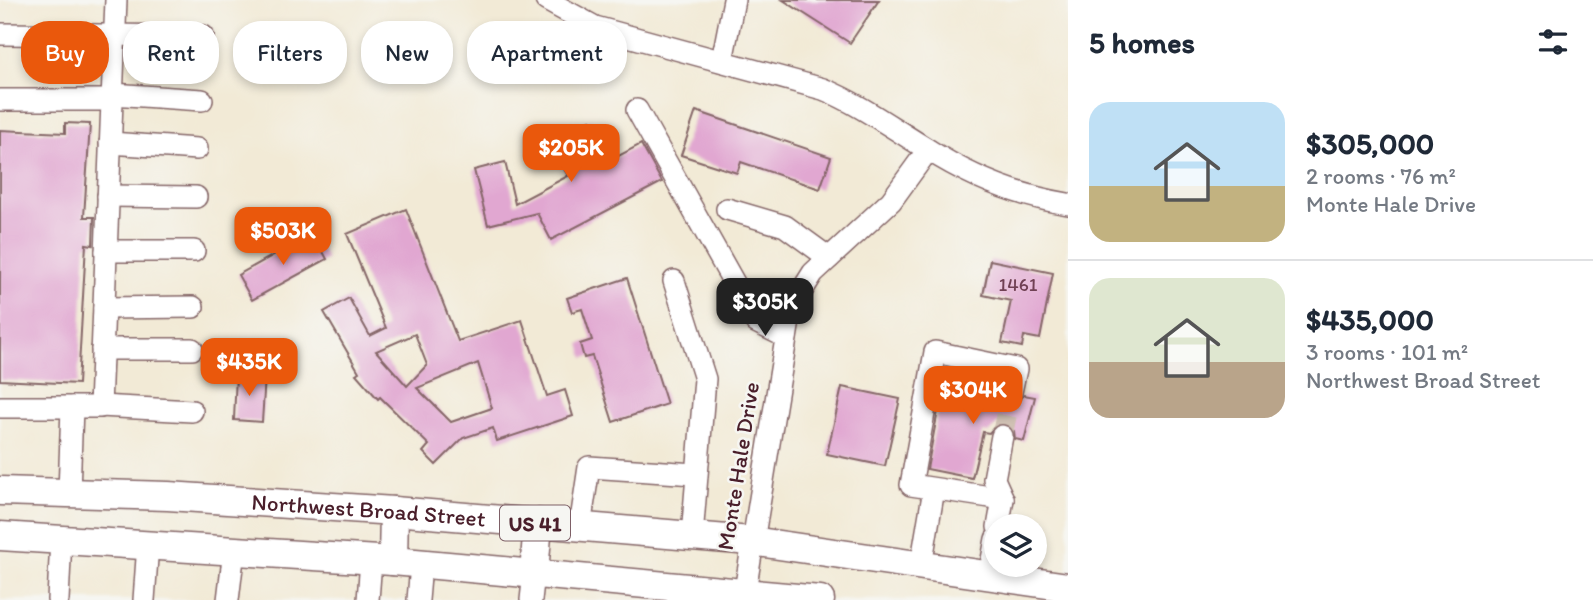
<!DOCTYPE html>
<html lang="en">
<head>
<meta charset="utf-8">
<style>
	:root { --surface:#fff; --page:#f2f2f3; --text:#1f2937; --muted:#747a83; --line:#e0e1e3; --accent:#ea580c }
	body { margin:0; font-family:Itim,sans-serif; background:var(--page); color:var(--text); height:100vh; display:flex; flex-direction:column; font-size:26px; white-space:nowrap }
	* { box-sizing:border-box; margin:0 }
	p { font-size:23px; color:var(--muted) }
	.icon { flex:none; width:38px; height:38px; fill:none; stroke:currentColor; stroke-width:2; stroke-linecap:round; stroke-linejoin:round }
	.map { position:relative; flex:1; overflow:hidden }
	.drawer { display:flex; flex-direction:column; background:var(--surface); width:525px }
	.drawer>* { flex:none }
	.hud { position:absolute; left:21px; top:21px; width:665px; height:63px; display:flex; gap:14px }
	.buttons { position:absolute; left:984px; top:514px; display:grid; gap:14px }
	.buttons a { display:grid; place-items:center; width:63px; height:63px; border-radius:50%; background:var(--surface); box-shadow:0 4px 10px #0003; font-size:35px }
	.price { position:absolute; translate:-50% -60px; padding:0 16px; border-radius:14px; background:var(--accent); color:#fff; font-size:23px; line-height:46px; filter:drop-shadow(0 2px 4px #0008) }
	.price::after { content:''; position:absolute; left:50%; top:42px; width:21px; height:16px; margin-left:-10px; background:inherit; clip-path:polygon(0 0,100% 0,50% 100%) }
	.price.selected { background:#222; color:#fff }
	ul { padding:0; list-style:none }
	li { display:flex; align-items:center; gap:21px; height:175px; padding:0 21px }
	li+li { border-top:2px solid var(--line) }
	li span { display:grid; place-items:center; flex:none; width:196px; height:140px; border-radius:21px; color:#555 }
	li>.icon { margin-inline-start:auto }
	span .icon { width:84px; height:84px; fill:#fffc; stroke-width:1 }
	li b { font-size:30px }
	h2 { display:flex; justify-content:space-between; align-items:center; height:84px; padding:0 21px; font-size:30px }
	.tag { padding:0 24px; border-radius:28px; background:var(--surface); box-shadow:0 4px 10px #0003; font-size:24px; line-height:63px }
	.tag.selected { background:var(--accent); color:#fff }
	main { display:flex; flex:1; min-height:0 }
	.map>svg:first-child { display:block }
</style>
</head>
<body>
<main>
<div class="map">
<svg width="1068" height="600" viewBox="0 0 1068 600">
	<rect width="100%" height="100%" fill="#f6f6f2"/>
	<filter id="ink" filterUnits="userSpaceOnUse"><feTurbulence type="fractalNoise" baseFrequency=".0143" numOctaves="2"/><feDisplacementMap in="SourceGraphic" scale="14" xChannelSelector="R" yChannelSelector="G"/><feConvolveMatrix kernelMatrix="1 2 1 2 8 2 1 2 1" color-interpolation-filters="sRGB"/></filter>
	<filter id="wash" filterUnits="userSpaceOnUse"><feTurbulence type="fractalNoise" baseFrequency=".00686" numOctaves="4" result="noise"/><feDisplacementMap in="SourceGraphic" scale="28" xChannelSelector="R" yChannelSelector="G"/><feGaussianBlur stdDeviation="1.57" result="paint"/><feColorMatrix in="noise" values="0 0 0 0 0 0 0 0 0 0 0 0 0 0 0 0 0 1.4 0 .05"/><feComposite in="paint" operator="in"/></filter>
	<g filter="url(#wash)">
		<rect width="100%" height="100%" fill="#f2ead6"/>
		<g id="blocks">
			<g fill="#e1a7d1" fill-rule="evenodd">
				<path d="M783 0H879L850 43Z"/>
				<path d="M696 111 831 157 820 189 741 162 737 173 681 155Z"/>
				<path d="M590 120 611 160 641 144 662 182 551 240 537 213 488 225 474 170 505 162 515 204 568 176 550 141Z"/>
				<path d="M65 123 90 124 84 217H94L93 245 86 244 78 384 0 380V130L65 133Z"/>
				<path d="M406 209 458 341 522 320 547 396 565 390 573 416 497 441 493 428 463 438 436 465 423 452 429 445 380 397 378 399 356 374 359 372 324 312 349 298 370 336 386 328 347 234ZM415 334 427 365 407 386 376 351ZM478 363 492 408 451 422 417 388Z"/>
				<path d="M313 233 327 259 252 300 238 275Z"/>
				<path d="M990 260 1053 273 1040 339 1024 336 1022 347 1002 343 1011 301 983 295Z"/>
				<path d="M627 278 667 404 613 422 592 356 584 358 580 344 592 340 582 309 572 312 567 298Z"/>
				<path d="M236 374 265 376 262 422 234 420Z"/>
				<path d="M961 381 998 389 999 397 1008 405 1016 404 1024 395 1035 397 1024 441 1015 439 1014 431 1005 423 997 424 989 433 983 432 972 478 927 469 941 395 957 399Z"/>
				<path d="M842 387 900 399 885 466 827 454Z"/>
			</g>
		</g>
	</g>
	<g filter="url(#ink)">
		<use href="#blocks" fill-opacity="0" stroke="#856667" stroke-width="2"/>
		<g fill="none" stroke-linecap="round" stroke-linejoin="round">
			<path stroke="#d0c1b4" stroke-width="21" stroke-dasharray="21 10" stroke-linecap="butt" d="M1002 436 1011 392"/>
			<g stroke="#856667" stroke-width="24">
				<g id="minor">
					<path d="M546 0 595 27 823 89C862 105 892 128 927 149 969 176 1018 196 1068 204"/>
					<path d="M0 34 203 36"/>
					<path d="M722 61 734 0"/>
					<path d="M112 94 202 100"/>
					<path d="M0 100H112"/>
					<path d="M637 110 756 322 786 337"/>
					<path d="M110 143 197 149"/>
					<path d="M108 196 196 197"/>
					<path d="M727 209 785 226 829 258"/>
					<path d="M106 251H194"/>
					<path d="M674 281 705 379 692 536"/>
					<path d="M104 308 193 307"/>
					<path d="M102 349H192"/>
					<path d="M100 406 192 411"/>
					<path d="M0 407H100L116 0"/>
					<path d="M69 493 72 407"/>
					<path d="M1003 499 911 485 935 352 1016 369 1011 392"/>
					<path d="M580 527 589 467 695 474"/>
					<path d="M998 527 1003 499 994 479 1002 436"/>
					<path d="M921 566 934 489"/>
					<path d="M989 575 996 539"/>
					<path d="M745 591 791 308 813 273 891 201 928 150"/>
					<path d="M58 600 61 539"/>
					<path d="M144 600 148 544"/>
					<path d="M228 600 234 550"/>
					<path d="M368 600 371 560"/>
					<path d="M418 600 421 565"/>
					<path d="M531 600 534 573"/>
				</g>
			</g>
			<g stroke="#856667" stroke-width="31">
				<g id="major">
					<path id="s1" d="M0 491 168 496 394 511 751 541 1068 587"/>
					<path d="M0 536 393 561 820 600"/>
					<path d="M393 561 394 511"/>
					<path d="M534 573 538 523"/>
				</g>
			</g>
			<use href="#minor" stroke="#fff" stroke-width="21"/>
			<use href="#major" stroke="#fff" stroke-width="28"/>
		</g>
	</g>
	<g text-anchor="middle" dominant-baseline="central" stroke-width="5" stroke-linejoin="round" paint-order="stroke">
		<g font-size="19" fill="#704154">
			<text x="1018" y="284">1461</text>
		</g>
		<rect fill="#f6f6f2" stroke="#7e6067" stroke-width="2" x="500" y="505.5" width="70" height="35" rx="5"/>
		<g font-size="21" font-weight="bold" fill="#4a1f2b">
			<text x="535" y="523">US 41</text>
		</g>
		<g font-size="23" fill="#4a1f2b" stroke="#f6f6f2">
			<text transform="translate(738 466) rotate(-81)">Monte Hale Drive</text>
			<text stroke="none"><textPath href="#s1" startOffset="369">Northwest Broad Street</textPath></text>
		</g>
	</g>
</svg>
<div class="buttons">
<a><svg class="icon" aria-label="layers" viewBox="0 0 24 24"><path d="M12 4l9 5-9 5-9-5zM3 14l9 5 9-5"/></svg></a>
</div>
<b class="price" style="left:571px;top:184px">$205K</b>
<b class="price" style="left:283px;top:267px">$503K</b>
<b class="price selected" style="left:765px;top:338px">$305K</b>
<b class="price" style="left:249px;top:398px">$435K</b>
<b class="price" style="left:973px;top:426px">$304K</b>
<div class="hud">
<a class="tag selected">Buy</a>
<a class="tag">Rent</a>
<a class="tag">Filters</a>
<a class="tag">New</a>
<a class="tag">Apartment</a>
</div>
</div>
<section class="drawer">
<h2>5 homes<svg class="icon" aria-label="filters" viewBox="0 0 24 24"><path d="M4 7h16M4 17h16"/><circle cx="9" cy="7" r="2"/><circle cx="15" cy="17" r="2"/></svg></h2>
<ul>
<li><span style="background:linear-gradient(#bfe0f5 60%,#c2b280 0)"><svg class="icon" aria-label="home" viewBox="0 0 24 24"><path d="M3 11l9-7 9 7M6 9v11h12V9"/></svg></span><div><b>$305,000</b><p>2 rooms · 76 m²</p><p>Monte Hale Drive</p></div></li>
<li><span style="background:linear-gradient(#dfe7d0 60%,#b9a48a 0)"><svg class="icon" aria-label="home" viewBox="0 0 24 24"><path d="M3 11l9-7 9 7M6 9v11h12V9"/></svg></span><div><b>$435,000</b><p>3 rooms · 101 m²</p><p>Northwest Broad Street</p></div></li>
</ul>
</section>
</main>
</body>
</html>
